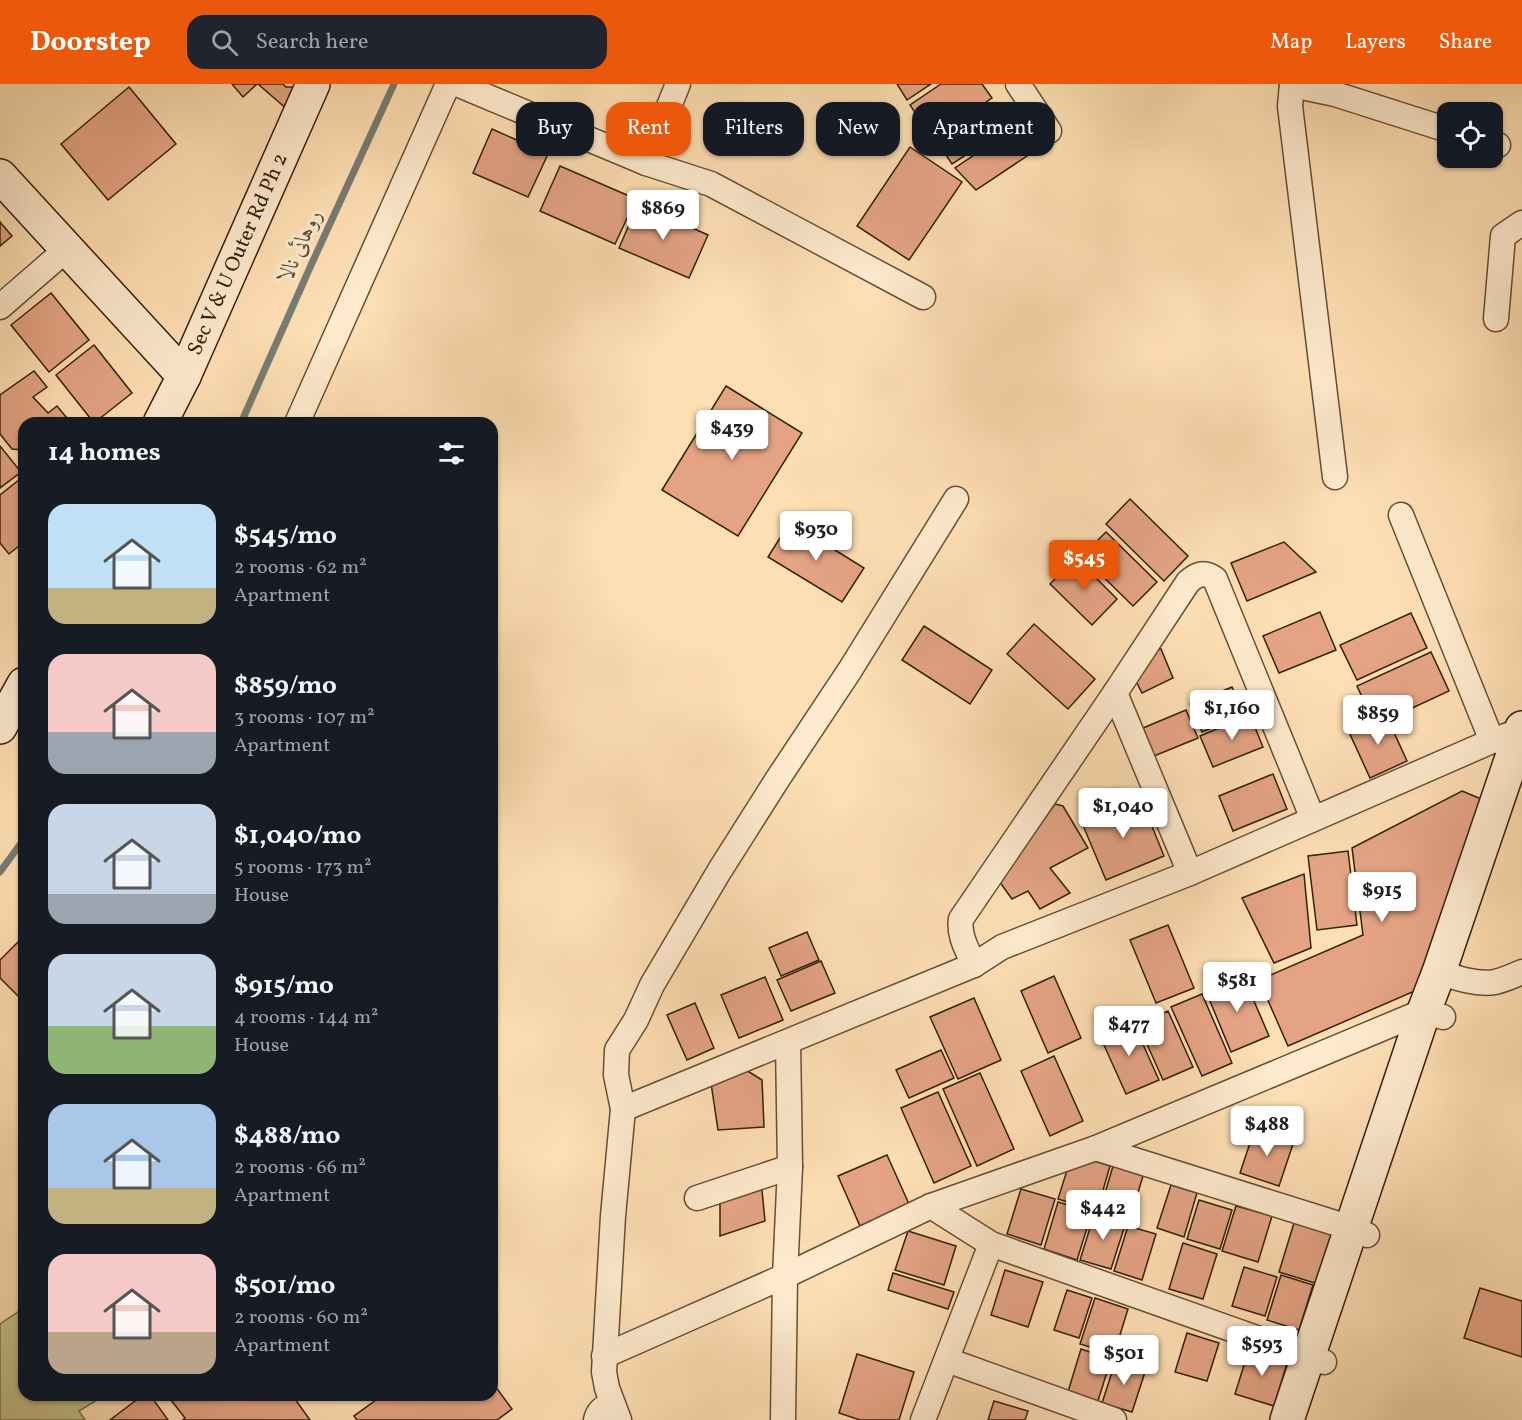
<!DOCTYPE html>
<html lang="en">
<head>
<meta charset="utf-8">
<style>
	:root { --surface:#171b24; --page:#20242c; --text:#f1f3f6; --muted:#9ea1a6; --accent:#ea580c }
	body { margin:0; font-family:Vollkorn,Amiri,serif; background:var(--page); color:var(--text); height:100vh; display:flex; flex-direction:column; font-size:22px; white-space:nowrap }
	* { box-sizing:border-box; margin:0 }
	p { font-size:20px; color:var(--muted) }
	.icon { flex:none; width:33px; height:33px; fill:none; stroke:currentColor; stroke-width:2; stroke-linecap:round; stroke-linejoin:round }
	.map { position:relative; flex:1; overflow:hidden }
	.drawer { position:absolute; left:18px; top:333px; width:480px; height:984px; display:flex; flex-direction:column; background:var(--surface); border-radius:18px; box-shadow:0 2px 4px #0004 }
	.drawer>* { flex:none }
	.guide { position:absolute; left:516px; top:18px; width:570px; height:54px; display:flex; gap:12px }
	.controls { position:absolute; left:1437px; top:18px; display:grid; gap:12px }
	.controls a { display:grid; place-items:center; width:66px; height:66px; border-radius:12px; background:var(--surface); box-shadow:0 2px 4px #0004; font-size:30px }
	.price { position:absolute; translate:-50% -51px; padding:0 14px; border-radius:6px; background:#fff; color:#222; font-size:20px; line-height:39px; filter:drop-shadow(0 2px 3px #0008) }
	.price::after { content:''; position:absolute; left:50%; top:36px; width:18px; height:14px; margin-left:-9px; background:inherit; clip-path:polygon(0 0,100% 0,50% 100%) }
	.price.active { background:var(--accent); color:#fff }
	ul { padding:0; list-style:none }
	li { display:flex; align-items:center; gap:18px; height:150px; padding:0 30px }
	li span { display:grid; place-items:center; flex:none; width:168px; height:120px; border-radius:18px; color:#555 }
	li>.icon { margin-inline-start:auto }
	span .icon { width:72px; height:72px; fill:#fffc; stroke-width:1 }
	li b { font-size:26px }
	h2 { display:flex; justify-content:space-between; align-items:center; height:72px; padding:0 30px; font-size:26px }
	.chip { padding:0 21px; border-radius:18px; background:var(--surface); box-shadow:0 2px 4px #0004; font-size:21px; line-height:54px }
	.chip.active { background:var(--accent); color:#fff }
	header { display:flex; align-items:center; gap:36px; box-sizing:border-box; height:84px; padding:0 30px; background:var(--accent); color:#fff }
	header strong { font-size:28px }
	nav { display:flex; gap:33px; margin-inline-start:auto; font-size:21px }
	.search { width:420px; height:54px; background:var(--page); display:flex; align-items:center; gap:15px; box-sizing:border-box; padding:0 21px; border-radius:18px; color:var(--muted); font-size:22px }
	.map>svg:first-child { display:block }
</style>
</head>
<body>
<header>
<strong>Doorstep</strong>
<div class="search"><svg class="icon" aria-label="search" viewBox="0 0 24 24"><circle cx="10" cy="10" r="6"/><path d="M15 15l6 6"/></svg>Search here</div>
<nav><a>Map</a><a>Layers</a><a>Share</a></nav>
</header>
<div class="map">
<svg width="1522" height="1336" viewBox="0 0 1522 1336">
	<rect width="100%" height="100%" fill="#fedfb3"/>
	<filter id="stains"><feTurbulence type="fractalNoise" baseFrequency=".00333" numOctaves="4"/><feColorMatrix values="0 0 0 0 .2 0 0 0 0 .09 0 0 0 0 .02 0 0 0 .5 -.17"/></filter>
	<radialGradient id="worn" r=".72"><stop offset=".6" stop-color="#630" stop-opacity="0"/><stop offset="1" stop-color="#630" stop-opacity=".3"/></radialGradient>
	<path fill="#c4c189" stroke="#7c704a" stroke-width="1.5" d="M24 1224V1311H105L79 1327 85 1336H0V1240Z"/>
	<g fill="none" stroke-linecap="round" stroke-linejoin="round">
		<g stroke="#777c72" stroke-width="7">
			<path d="M241 339 312 179 394 0"/>
			<path d="M0 788 24 755"/>
		</g>
	</g>
	<g fill="#e4a484" stroke="#341f0b" stroke-width="1.5">
		<path d="M232 0H257L243 13Z"/>
		<path d="M258 0H283L286 3H297L288 26Z"/>
		<path d="M897 0H931L907 16Z"/>
		<path d="M941 0H982L992 14 932 54 910 21Z"/>
		<path d="M129 3 176 60 108 116 61 60Z"/>
		<path d="M986 22 1003 47 952 80 935 55Z"/>
		<path d="M1016 43 1033 68 976 106 955 84Z"/>
		<path d="M492 45 548 70 528 113 473 89Z"/>
		<path d="M910 63 962 98 909 176 857 142Z"/>
		<path d="M560 82 636 115 615 160 540 127Z"/>
		<path d="M638 120 708 151 689 194 619 164Z"/>
		<path d="M0 138 12 152 0 162Z"/>
		<path d="M51 209 89 256 49 288 11 241Z"/>
		<path d="M94 261 132 309 94 339 56 291Z"/>
		<path d="M34 287 47 303 33 313 48 329 57 322 71 339H24V368L22 366 12 365 0 350V311Z"/>
		<path d="M726 302 802 349 738 452 662 406Z"/>
		<path d="M0 362 21 388 0 404Z"/>
		<path d="M24 392V458L9 470 0 459V411Z"/>
		<path d="M1130 415 1188 472 1164 497 1106 440Z"/>
		<path d="M790 438 864 484 842 518 768 473Z"/>
		<path d="M1106 448 1157 498 1133 522 1082 472Z"/>
		<path d="M1284 458 1316 488 1247 517 1231 479Z"/>
		<path d="M1076 474 1117 515 1092 541 1050 500Z"/>
		<path d="M1320 528 1336 566 1279 589 1263 552Z"/>
		<path d="M1411 529 1427 564 1357 596 1340 561Z"/>
		<path d="M1034 540 1095 595 1068 625 1007 570Z"/>
		<path d="M924 542 992 586 970 620 902 576Z"/>
		<path d="M1161 565 1173 594 1142 609 1132 589 1145 569Z"/>
		<path d="M1431 568 1449 607 1391 634 1387 625 1371 632 1357 602Z"/>
		<path d="M1232 603 1244 631 1202 648 1190 620Z"/>
		<path d="M1186 626 1198 654 1154 672 1143 644Z"/>
		<path d="M1250 631 1263 663 1213 683 1200 652Z"/>
		<path d="M1386 631 1407 677 1370 694 1349 648Z"/>
		<path d="M1273 690 1287 725 1233 747 1219 712Z"/>
		<path d="M1462 707 1486 717 1417 906 1288 962 1259 896 1363 851 1352 764Z"/>
		<path d="M1141 715 1164 772 1106 796 1082 739Z"/>
		<path d="M1055 720 1063 722 1088 764 1050 784 1070 809 1040 825 1028 807 1012 815 999 797Z"/>
		<path d="M1348 767 1357 841 1317 846 1308 772Z"/>
		<path d="M1304 790 1311 864 1274 879 1242 814Z"/>
		<path d="M1168 841 1194 904 1156 919 1130 856Z"/>
		<path d="M807 848 819 876 781 892 769 864Z"/>
		<path d="M21 855 24 858V916L23 917 0 894V876Z"/>
		<path d="M821 877 835 909 791 927 777 896Z"/>
		<path d="M1242 889 1269 952 1231 968 1205 905Z"/>
		<path d="M1054 892 1081 954 1048 969 1021 907Z"/>
		<path d="M765 893 783 936 739 954 721 911Z"/>
		<path d="M1202 910 1232 979 1202 992 1171 923Z"/>
		<path d="M974 914 1001 976 958 995 930 933Z"/>
		<path d="M695 919 714 964 687 976 667 931Z"/>
		<path d="M1168 927 1193 983 1163 996 1138 940Z"/>
		<path d="M1132 936 1159 996 1126 1010 1099 950Z"/>
		<path d="M941 966 954 994 909 1014 896 986Z"/>
		<path d="M1054 972 1083 1037 1050 1052 1021 987Z"/>
		<path d="M743 984 762 996 764 1043 718 1046 711 999Z"/>
		<path d="M980 989 1014 1065 977 1082 943 1005Z"/>
		<path d="M938 1008 971 1082 934 1099 901 1024Z"/>
		<path d="M1255 1044 1294 1057 1279 1102 1240 1089Z"/>
		<path d="M887 1071 909 1120 860 1142 838 1092Z"/>
		<path d="M1088 1075 1110 1082 1097 1127 1058 1115 1069 1080Z"/>
		<path d="M1113 1082 1143 1092 1130 1135 1100 1126Z"/>
		<path d="M761 1096 765 1137 720 1152V1109Z"/>
		<path d="M1171 1101 1197 1109 1184 1153 1157 1144Z"/>
		<path d="M1021 1105 1055 1115 1041 1161 1007 1150Z"/>
		<path d="M1199 1116 1232 1126 1220 1165 1187 1155Z"/>
		<path d="M1058 1118 1092 1128 1077 1176 1044 1165Z"/>
		<path d="M1236 1122 1272 1132 1258 1178 1222 1167Z"/>
		<path d="M1095 1128 1126 1138 1111 1185 1080 1176Z"/>
		<path d="M1294 1139 1333 1150 1318 1200 1279 1188Z"/>
		<path d="M1128 1142 1156 1150 1142 1196 1114 1187Z"/>
		<path d="M908 1147 956 1162 944 1201 895 1186Z"/>
		<path d="M1183 1159 1217 1170 1203 1215 1169 1205Z"/>
		<path d="M1244 1183 1277 1193 1265 1232 1232 1222Z"/>
		<path d="M1005 1186 1043 1198 1028 1243 991 1231Z"/>
		<path d="M893 1189 954 1208 948 1225 888 1206Z"/>
		<path d="M1281 1191 1313 1201 1299 1246 1267 1236Z"/>
		<path d="M1480 1204 1522 1217V1273L1464 1254Z"/>
		<path d="M1067 1206 1092 1214 1079 1254 1054 1246Z"/>
		<path d="M1095 1214 1128 1225 1114 1270 1080 1260Z"/>
		<path d="M1187 1249 1219 1259 1207 1297 1175 1288Z"/>
		<path d="M1081 1265 1111 1275 1097 1320 1067 1311Z"/>
		<path d="M1249 1265 1288 1276 1274 1322 1235 1310Z"/>
		<path d="M857 1270 914 1288 899 1336H860L839 1329Z"/>
		<path d="M1116 1276 1146 1285 1132 1328 1102 1319Z"/>
		<path d="M492 1298 512 1325 497 1336H357L354 1332 383 1311H492Z"/>
		<path d="M143 1311H150L168 1336H110Z"/>
		<path d="M167 1311H292L310 1336H183L185 1334Z"/>
		<path d="M994 1317 1028 1327 1025 1336H988Z"/>
	</g>
	<g fill="none" stroke-linecap="round" stroke-linejoin="round">
		<g stroke="#664f35" stroke-width="27">
			<g id="street">
				<path d="M457 0 646 79 711 100 923 213"/>
				<path d="M1018 0 1049 47"/>
				<path d="M1292 0 1290 22 1335 393"/>
				<path d="M1292 1 1335 10 1448 46"/>
				<path d="M1492 60 1498 61"/>
				<path d="M646 79 678 0"/>
				<path d="M0 223 68 164"/>
				<path d="M1496 235 1503 152 1522 139"/>
				<path d="M297 339 448 0"/>
				<path d="M1401 431 1492 657"/>
				<path d="M1115 609 1190 789"/>
				<path d="M974 881C968 867 958 851 961 835L1115 609 1188 498C1197 490 1204 487 1215 495L1313 735"/>
				<path d="M1439 888C1456 894 1477 901 1495 898 1504 896 1513 892 1522 888"/>
				<path d="M623 1025 974 881 1002 863 1190 789 1492 657 1522 646"/>
				<path d="M1096 1064 1351 1144 1367 1151"/>
				<path d="M697 1114 790 1083"/>
				<path d="M931 1122 991 1160 1324 1278"/>
				<path d="M604 1272 785 1192 931 1122 1096 1064 1424 927 1443 933"/>
				<path d="M947 1276 1114 1336"/>
				<path d="M596 1336C598 1327 603 1323 612 1320"/>
				<path d="M619 1336 607 1304 604 1288 613 1132 623 1025 616 991 617 966 636 936 652 901 720 786 777 696 850 586 956 415"/>
				<path d="M783 1336 785 1192 790 1083 788 958"/>
				<path d="M923 1336 991 1160"/>
			</g>
		</g>
		<g stroke="#341f0b" stroke-width="36">
			<g id="secondary">
				<path d="M0 92 184 292"/>
				<path id="s1" d="M160 339 184 292 313 0"/>
				<path d="M0 643 24 600"/>
				<path d="M1287 1336 1424 927 1439 888 1522 644"/>
			</g>
		</g>
		<use href="#street" stroke="#feeace" stroke-width="24"/>
		<use href="#secondary" stroke="#feeace" stroke-width="33"/>
	</g>
	<g text-anchor="middle" dominant-baseline="central" stroke-width="6" stroke-linejoin="round" paint-order="stroke">
		<g font-size="21" fill="#341f0b" stroke="#feeace">
			<text stroke="none"><textPath href="#s1" startOffset="186">Sec V &amp; U Outer Rd Ph 2</textPath></text>
		</g>
		<g font-size="22" font-style="italic" fill="#554e3e" stroke="#feeace">
			<text transform="translate(301 162) rotate(-66)">روہائی نالا</text>
		</g>
	</g>
	<rect width="100%" height="100%" filter="url(#stains)"/>
	<rect width="100%" height="100%" fill="url(#worn)"/>
</svg>
<div class="controls">
<a><svg class="icon" aria-label="locate" viewBox="0 0 24 24"><circle cx="12" cy="12" r="6"/><path d="M12 2v4M12 18v4M2 12h4M18 12h4"/></svg></a>
</div>
<b class="price" style="left:663px;top:157px">$869</b>
<b class="price" style="left:732px;top:377px">$439</b>
<b class="price" style="left:816px;top:478px">$930</b>
<b class="price active" style="left:1084px;top:507px">$545</b>
<b class="price" style="left:1232px;top:657px">$1,160</b>
<b class="price" style="left:1378px;top:662px">$859</b>
<b class="price" style="left:1123px;top:755px">$1,040</b>
<b class="price" style="left:1382px;top:839px">$915</b>
<b class="price" style="left:1237px;top:929px">$581</b>
<b class="price" style="left:1129px;top:973px">$477</b>
<b class="price" style="left:1267px;top:1073px">$488</b>
<b class="price" style="left:1103px;top:1157px">$442</b>
<b class="price" style="left:1262px;top:1293px">$593</b>
<b class="price" style="left:1124px;top:1302px">$501</b>
<div class="guide">
<a class="chip">Buy</a>
<a class="chip active">Rent</a>
<a class="chip">Filters</a>
<a class="chip">New</a>
<a class="chip">Apartment</a>
</div>
<section class="drawer">
<h2>14 homes<svg class="icon" aria-label="filters" viewBox="0 0 24 24"><path d="M4 7h16M4 17h16"/><circle cx="9" cy="7" r="2"/><circle cx="15" cy="17" r="2"/></svg></h2>
<ul>
<li><span style="background:linear-gradient(#bfe0f5 70%,#c2b280 0)"><svg class="icon" aria-label="home" viewBox="0 0 24 24"><path d="M3 11l9-7 9 7M6 9v11h12V9"/></svg></span><div><b>$545/mo</b><p>2 rooms · 62 m²</p><p>Apartment</p></div></li>
<li><span style="background:linear-gradient(#f6c9c9 65%,#9aa5b1 0)"><svg class="icon" aria-label="home" viewBox="0 0 24 24"><path d="M3 11l9-7 9 7M6 9v11h12V9"/></svg></span><div><b>$859/mo</b><p>3 rooms · 107 m²</p><p>Apartment</p></div></li>
<li><span style="background:linear-gradient(#c9d6e8 75%,#9aa5b1 0)"><svg class="icon" aria-label="home" viewBox="0 0 24 24"><path d="M3 11l9-7 9 7M6 9v11h12V9"/></svg></span><div><b>$1,040/mo</b><p>5 rooms · 173 m²</p><p>House</p></div></li>
<li><span style="background:linear-gradient(#c9d6e8 60%,#8fb573 0)"><svg class="icon" aria-label="home" viewBox="0 0 24 24"><path d="M3 11l9-7 9 7M6 9v11h12V9"/></svg></span><div><b>$915/mo</b><p>4 rooms · 144 m²</p><p>House</p></div></li>
<li><span style="background:linear-gradient(#a9c7e8 70%,#c2b280 0)"><svg class="icon" aria-label="home" viewBox="0 0 24 24"><path d="M3 11l9-7 9 7M6 9v11h12V9"/></svg></span><div><b>$488/mo</b><p>2 rooms · 66 m²</p><p>Apartment</p></div></li>
<li><span style="background:linear-gradient(#f6c9c9 65%,#b9a48a 0)"><svg class="icon" aria-label="home" viewBox="0 0 24 24"><path d="M3 11l9-7 9 7M6 9v11h12V9"/></svg></span><div><b>$501/mo</b><p>2 rooms · 60 m²</p><p>Apartment</p></div></li>
</ul>
</section>
</div>
</body>
</html>
